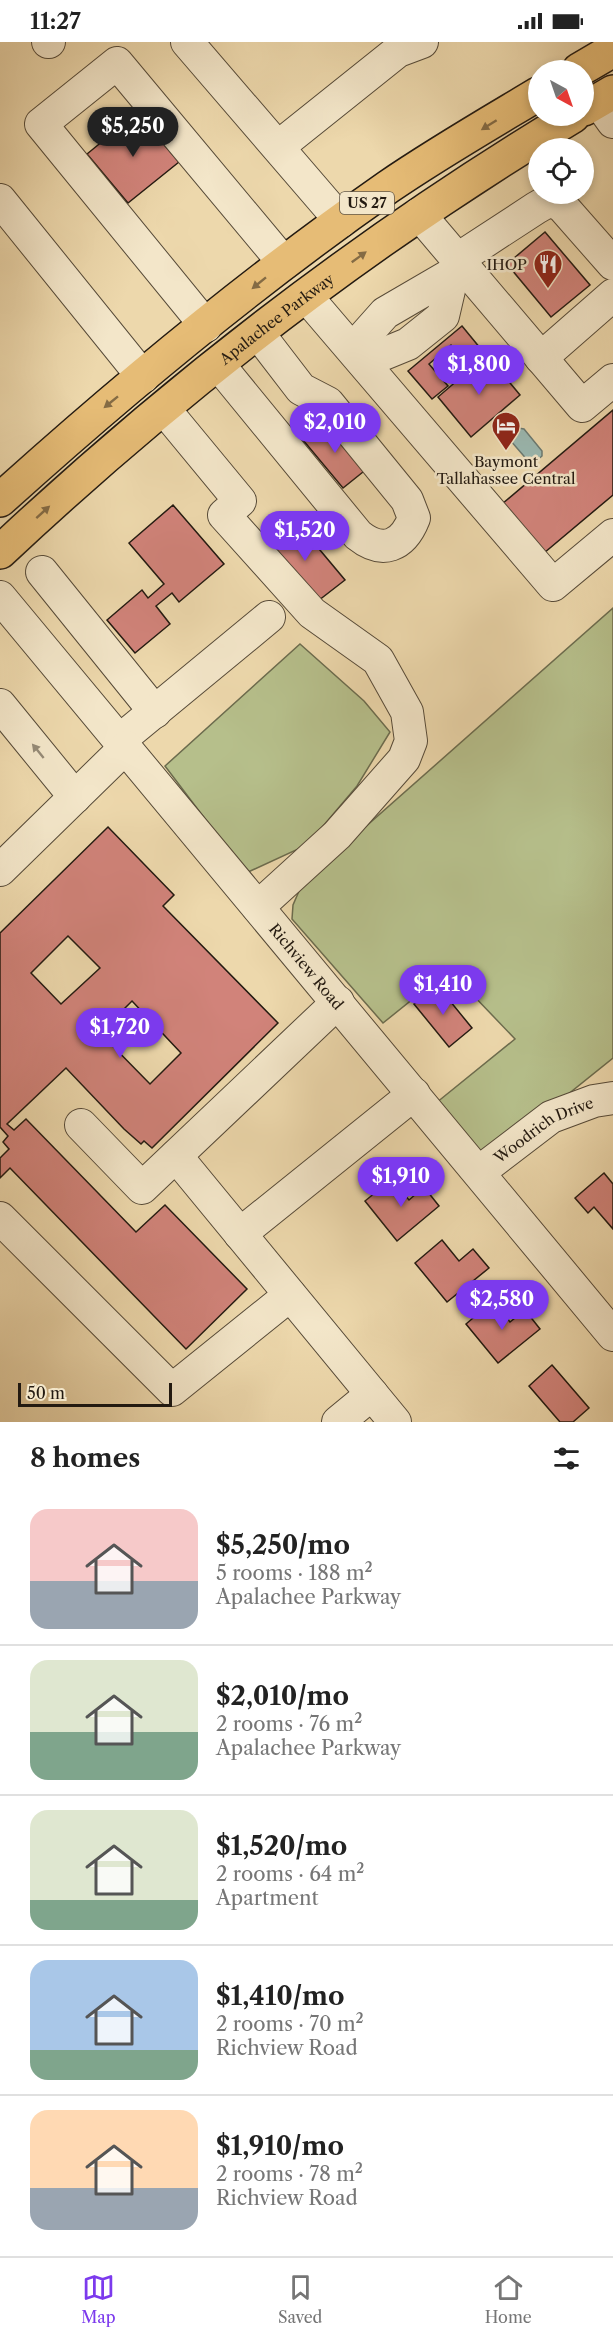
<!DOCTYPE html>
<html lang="en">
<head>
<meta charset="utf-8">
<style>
	:root { --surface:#fff; --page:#f6f6f6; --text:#222; --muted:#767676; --line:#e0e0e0; --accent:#7c3aed }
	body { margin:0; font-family:"Libre Caslon Text",serif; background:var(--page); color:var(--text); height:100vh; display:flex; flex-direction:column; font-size:22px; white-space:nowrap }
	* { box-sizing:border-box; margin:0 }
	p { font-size:20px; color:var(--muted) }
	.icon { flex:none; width:33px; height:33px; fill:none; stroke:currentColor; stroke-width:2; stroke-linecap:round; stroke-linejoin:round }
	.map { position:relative; height:1380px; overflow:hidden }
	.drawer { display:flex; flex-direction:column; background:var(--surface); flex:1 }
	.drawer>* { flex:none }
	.needle { width:39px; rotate:140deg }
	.fabs { position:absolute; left:528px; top:18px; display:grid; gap:12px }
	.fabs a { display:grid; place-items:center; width:66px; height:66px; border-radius:50%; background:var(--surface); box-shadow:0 3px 9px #0003; font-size:30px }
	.scale { position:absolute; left:18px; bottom:15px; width:154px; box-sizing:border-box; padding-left:6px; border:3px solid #231a11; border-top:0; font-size:16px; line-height:21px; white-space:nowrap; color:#231a11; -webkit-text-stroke:4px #f3e6c9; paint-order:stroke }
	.price { position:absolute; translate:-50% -51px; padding:0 14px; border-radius:21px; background:var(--accent); color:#fff; font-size:20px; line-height:39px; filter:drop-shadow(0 2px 3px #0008) }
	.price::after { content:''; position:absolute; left:50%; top:36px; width:18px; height:14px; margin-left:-9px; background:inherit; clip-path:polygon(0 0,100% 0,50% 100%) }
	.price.selected { background:#222; color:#fff }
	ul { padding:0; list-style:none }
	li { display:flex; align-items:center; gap:18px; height:150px; padding:0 30px }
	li+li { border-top:2px solid var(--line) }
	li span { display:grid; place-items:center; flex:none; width:168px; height:120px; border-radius:18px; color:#555 }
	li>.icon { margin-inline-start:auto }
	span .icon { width:72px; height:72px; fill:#fffc; stroke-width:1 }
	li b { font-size:26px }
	h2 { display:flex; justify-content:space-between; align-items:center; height:72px; padding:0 30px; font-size:26px }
	.status { display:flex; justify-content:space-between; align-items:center; height:42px; padding:0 30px; background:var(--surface); direction:ltr }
	.status svg { height:16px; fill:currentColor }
	.tabs { display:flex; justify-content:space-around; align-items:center; height:84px; border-top:2px solid var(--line); background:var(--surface); font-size:16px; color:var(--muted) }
	.tabs a { display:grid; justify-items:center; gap:3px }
	.tabs .selected { color:var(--accent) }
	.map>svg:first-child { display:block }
</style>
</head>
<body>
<div class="status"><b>11:27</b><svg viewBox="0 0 49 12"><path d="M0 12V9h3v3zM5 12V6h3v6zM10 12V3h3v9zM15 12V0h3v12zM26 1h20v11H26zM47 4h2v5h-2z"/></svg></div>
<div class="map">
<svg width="613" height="1380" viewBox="0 0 613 1380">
	<rect width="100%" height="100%" fill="#edd8ac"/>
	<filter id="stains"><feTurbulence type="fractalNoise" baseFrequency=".00333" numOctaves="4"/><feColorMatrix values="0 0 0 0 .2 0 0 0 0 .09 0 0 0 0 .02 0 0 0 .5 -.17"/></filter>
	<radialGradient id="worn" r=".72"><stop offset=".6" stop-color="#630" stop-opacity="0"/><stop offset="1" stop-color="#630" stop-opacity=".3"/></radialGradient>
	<g fill="#b6bf8b" stroke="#6c6c4e" stroke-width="1.5">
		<path d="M613 566V1016L485 1119 436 1061 515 997 449 928 383 981 292 877 293 863 303 840Z"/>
		<path d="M300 602 364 659 390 690 357 744 307 803 246 831 165 724Z"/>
	</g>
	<path fill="#9ab8b1" stroke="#6a7971" stroke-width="1.5" d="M518 386 524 387 542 409V414L535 420H529L510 398V392Z"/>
	<g fill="#d1837a" stroke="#231a11" stroke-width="1.5" fill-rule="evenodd">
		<path d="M137 71 179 120 128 161 87 112Z"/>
		<path d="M545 190 590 243 551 275 507 222Z"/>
		<path d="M462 284 485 312 469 325 451 303 429 322 448 344 432 357 408 329Z"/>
		<path d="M487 313 520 353 471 395 438 355Z"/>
		<path d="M613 368V453L544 511 502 462Z"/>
		<path d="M328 377 368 426 343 446 303 398Z"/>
		<path d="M173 463 224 522 179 560 172 551 156 564 170 582 135 611 107 578 142 548 148 556 164 542 129 501Z"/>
		<path d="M294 477 345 538 314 562 265 502Z"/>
		<path d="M108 785 174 853 163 864 278 981 152 1106 144 1099 141 1102 124 1087 66 1026 7 1082 14 1088 26 1077 136 1190 165 1163 247 1247 186 1307 10 1126 0 1136V1116L9 1107 3 1100 8 1094 0 1085V891ZM68 894 100 926 61 962 31 931ZM132 959 181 1011 150 1042 100 991Z"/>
		<path d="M437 943 472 986 449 1005 414 962Z"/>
		<path d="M604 1131 613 1142V1187L594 1165 588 1171 575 1156Z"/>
		<path d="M392 1137 409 1158 424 1145 439 1164 397 1199 365 1159Z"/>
		<path d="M442 1198 459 1219 473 1207 489 1226 447 1260 415 1221Z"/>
		<path d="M493 1259 510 1280 525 1268 540 1287 498 1321 466 1282Z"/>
		<path d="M552 1323 589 1366 573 1380H560L529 1344Z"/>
	</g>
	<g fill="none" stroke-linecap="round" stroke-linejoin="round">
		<g stroke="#564a38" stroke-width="34">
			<g id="minor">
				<path d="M48 0H49"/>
				<path d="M187 0 341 179"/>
				<path d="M598 59 613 80"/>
				<path d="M278 105 398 9 422 0"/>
				<path d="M0 158 143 335"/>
				<path d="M419 172 582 364 613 338"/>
				<path d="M458 217 536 166 550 158 562 164 613 222"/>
				<path d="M306 254 553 543 613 493"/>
				<path d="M206 284 41 82 117 21 284 221"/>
				<path d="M353 307 385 271 464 225"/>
				<path d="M541 316 613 253"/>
				<path d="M364 320 408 302 443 274 453 231"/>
				<path d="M218 322 358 493C383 513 403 504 414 476L407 458 328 361 301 347 258 291"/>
				<path d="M164 367 240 459 224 473 312 571 378 618 407 670 411 699 404 717 337 793 258 865"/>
				<path d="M42 530 155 670"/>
				<path id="s1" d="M0 555 613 1293"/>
				<path d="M0 663 75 755"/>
				<path d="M120 698 269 575"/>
				<path d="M0 828 126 705"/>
				<path d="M81 1083 142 1146 338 960"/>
				<path d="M176 1114 395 1380"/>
				<path id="s2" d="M479 1130 551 1075 594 1059 613 1056"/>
				<path d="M0 1176 172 1348 290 1253"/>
				<path d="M240 1192 414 1052"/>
				<path d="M338 1380 372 1352"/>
			</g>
		</g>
		<g stroke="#231a11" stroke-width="36">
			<g id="major">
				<path d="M579 28 613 8"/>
				<path d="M584 67 613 50"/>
				<path d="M0 458C123 347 252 240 388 145 436 112 488 82 538 52"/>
				<path id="s3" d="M0 510C175 346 368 197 573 74"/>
			</g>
		</g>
		<use href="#minor" stroke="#f3e6c9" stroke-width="32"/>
		<use href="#major" stroke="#e6bc76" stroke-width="33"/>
	</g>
	<defs><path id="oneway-solid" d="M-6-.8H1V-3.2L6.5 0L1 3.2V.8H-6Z" transform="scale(1.5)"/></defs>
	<g fill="#846b44">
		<use href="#oneway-solid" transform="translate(489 83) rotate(148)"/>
		<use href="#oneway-solid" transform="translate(359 215) rotate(-36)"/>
		<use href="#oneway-solid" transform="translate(259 241) rotate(141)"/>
		<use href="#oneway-solid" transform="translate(111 360) rotate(141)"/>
		<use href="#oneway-solid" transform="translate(43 470) rotate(-42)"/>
	</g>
	<use fill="#958a76" href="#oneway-solid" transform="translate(38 709) rotate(-129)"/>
	<defs>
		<g id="restaurant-pin" transform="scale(1.5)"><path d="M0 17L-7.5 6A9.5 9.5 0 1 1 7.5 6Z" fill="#8f2418" stroke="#f3e6c9"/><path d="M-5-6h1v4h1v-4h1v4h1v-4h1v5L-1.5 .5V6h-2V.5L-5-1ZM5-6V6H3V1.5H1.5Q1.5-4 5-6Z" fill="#fff"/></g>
		<g id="hotel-pin" transform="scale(1.5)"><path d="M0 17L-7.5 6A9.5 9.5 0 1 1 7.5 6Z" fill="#8f2418" stroke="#f3e6c9"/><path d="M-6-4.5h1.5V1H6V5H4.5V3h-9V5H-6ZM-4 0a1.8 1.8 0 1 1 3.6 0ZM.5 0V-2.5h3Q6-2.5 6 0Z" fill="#fff"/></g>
	</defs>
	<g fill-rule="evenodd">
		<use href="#restaurant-pin" x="548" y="222"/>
		<use href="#hotel-pin" x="506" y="384"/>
	</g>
	<g text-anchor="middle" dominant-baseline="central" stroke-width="5" stroke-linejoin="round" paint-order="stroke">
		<rect fill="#f3e6c9" stroke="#615748" stroke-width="1.5" x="340" y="150" width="54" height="22" rx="4.5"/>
		<g font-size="14" font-weight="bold" fill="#231a11">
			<text x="367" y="161">US 27</text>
		</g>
		<g font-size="15" fill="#231a11" stroke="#f3e6c9" text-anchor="end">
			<text x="527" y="222">IHOP</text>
			<text x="506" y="419" text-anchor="middle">Baymont<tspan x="506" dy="17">Tallahassee Central</tspan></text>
		</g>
		<g font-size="15" fill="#231a11" stroke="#f3e6c9">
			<text stroke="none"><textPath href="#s3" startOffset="362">Apalachee Parkway</textPath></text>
			<text stroke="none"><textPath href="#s1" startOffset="480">Richview Road</textPath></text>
			<text stroke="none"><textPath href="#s2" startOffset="78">Woodrich Drive</textPath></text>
		</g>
	</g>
	<rect width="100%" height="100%" filter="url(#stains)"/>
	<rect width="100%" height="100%" fill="url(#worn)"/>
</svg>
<div class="fabs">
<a><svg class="needle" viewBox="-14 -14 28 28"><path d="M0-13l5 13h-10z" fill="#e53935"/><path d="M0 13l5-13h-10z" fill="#767676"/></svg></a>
<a><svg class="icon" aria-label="locate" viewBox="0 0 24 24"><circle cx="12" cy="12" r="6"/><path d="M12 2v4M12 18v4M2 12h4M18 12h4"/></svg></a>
</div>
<div class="scale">50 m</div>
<b class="price selected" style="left:133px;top:116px">$5,250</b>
<b class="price" style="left:479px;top:354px">$1,800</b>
<b class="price" style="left:335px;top:412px">$2,010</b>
<b class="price" style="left:305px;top:520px">$1,520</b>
<b class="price" style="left:443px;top:974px">$1,410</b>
<b class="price" style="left:120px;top:1017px">$1,720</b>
<b class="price" style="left:401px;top:1166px">$1,910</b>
<b class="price" style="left:502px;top:1289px">$2,580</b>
</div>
<section class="drawer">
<h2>8 homes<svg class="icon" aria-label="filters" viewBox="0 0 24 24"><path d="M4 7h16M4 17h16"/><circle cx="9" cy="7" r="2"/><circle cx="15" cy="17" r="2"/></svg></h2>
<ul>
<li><span style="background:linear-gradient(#f6c9c9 60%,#9aa5b1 0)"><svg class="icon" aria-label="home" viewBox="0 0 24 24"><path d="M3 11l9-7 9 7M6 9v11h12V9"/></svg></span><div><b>$5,250/mo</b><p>5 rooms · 188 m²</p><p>Apalachee Parkway</p></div></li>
<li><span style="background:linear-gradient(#dfe7d0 60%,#7fa58c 0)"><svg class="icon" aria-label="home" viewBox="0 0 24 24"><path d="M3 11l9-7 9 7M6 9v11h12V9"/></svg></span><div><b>$2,010/mo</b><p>2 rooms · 76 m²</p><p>Apalachee Parkway</p></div></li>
<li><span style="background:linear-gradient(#dfe7d0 75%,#7fa58c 0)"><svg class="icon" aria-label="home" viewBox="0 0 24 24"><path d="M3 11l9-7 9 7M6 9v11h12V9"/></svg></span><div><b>$1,520/mo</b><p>2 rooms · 64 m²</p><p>Apartment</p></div></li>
<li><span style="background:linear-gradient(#a9c7e8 75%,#7fa58c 0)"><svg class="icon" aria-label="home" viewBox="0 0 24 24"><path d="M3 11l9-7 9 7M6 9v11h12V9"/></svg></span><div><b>$1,410/mo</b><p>2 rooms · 70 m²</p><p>Richview Road</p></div></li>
<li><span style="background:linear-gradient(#ffd9b3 65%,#9aa5b1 0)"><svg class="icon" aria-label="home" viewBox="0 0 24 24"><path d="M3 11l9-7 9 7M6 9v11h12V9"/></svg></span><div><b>$1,910/mo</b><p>2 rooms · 78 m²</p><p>Richview Road</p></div></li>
</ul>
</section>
<nav class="tabs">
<a class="selected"><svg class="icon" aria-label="map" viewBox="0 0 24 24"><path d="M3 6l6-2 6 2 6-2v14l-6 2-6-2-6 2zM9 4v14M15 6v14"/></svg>Map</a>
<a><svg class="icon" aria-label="saved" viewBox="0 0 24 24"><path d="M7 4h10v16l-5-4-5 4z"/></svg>Saved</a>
<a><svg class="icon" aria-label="home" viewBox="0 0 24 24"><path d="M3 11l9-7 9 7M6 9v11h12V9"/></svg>Home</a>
</nav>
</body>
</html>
